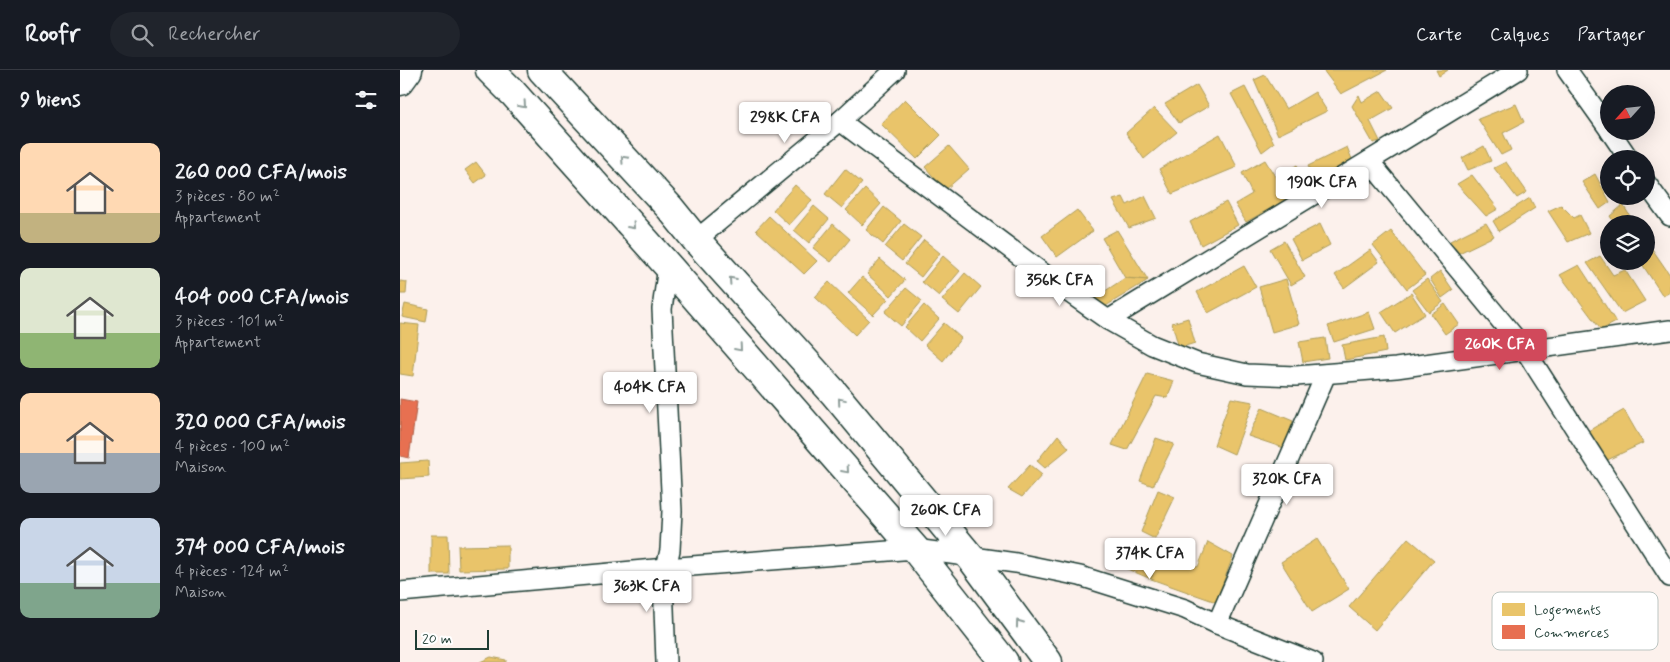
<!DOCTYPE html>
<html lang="fr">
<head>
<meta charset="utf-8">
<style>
	:root { --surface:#171b24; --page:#20242c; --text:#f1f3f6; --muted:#9ea1a6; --line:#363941; --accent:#d1495b }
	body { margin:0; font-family:Mynerve,sans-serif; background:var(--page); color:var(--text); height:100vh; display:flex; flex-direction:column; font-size:19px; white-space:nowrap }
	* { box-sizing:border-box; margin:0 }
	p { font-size:16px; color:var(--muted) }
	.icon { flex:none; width:28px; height:28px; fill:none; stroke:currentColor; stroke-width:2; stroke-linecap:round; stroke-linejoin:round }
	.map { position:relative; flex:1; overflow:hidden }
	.side { display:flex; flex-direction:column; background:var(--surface); width:400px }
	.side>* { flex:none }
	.needle { width:32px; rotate:243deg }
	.buttons { position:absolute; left:1200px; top:15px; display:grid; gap:10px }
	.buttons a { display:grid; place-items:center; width:55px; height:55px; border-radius:50%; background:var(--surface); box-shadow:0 5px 20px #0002; font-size:25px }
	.scale { position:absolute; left:15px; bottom:12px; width:74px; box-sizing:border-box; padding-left:5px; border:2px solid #1f3d34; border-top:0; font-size:14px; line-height:18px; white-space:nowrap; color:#1f3d34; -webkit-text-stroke:4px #fff; paint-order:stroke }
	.price { position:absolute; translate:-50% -42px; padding:0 11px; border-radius:5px; background:#fff; color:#222; font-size:16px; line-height:32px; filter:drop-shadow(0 1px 2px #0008) }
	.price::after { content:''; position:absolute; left:50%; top:30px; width:15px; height:11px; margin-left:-8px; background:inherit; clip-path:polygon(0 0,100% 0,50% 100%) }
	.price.active { background:var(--accent); color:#fff }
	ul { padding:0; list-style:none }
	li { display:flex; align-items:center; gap:15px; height:125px; padding:0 20px }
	li span { display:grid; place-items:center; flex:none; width:140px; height:100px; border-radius:10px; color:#555 }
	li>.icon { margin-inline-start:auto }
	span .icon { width:60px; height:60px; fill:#fffc; stroke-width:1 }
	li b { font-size:21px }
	h2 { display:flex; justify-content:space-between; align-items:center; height:60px; padding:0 20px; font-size:21px }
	header { display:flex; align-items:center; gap:30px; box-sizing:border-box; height:70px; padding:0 25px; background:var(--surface); border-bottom:1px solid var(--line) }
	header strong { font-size:24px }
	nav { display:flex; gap:28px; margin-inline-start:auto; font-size:18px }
	.search { width:350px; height:45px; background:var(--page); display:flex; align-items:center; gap:12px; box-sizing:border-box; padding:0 18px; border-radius:28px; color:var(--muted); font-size:19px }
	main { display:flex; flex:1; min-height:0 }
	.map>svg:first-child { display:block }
</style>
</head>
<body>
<header>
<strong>Roofr</strong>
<div class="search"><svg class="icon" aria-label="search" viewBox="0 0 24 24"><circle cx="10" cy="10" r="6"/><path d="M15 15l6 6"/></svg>Rechercher</div>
<nav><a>Carte</a><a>Calques</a><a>Partager</a></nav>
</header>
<main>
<section class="side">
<h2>9 biens<svg class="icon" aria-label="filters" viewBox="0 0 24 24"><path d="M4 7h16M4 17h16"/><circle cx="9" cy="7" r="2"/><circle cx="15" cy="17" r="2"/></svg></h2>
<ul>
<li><span style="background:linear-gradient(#ffd9b3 70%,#c2b280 0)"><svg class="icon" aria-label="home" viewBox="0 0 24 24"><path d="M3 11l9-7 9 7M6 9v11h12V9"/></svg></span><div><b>260 000 CFA/mois</b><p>3 pièces · 80 m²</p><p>Appartement</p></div></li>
<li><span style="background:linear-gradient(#dfe7d0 65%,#8fb573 0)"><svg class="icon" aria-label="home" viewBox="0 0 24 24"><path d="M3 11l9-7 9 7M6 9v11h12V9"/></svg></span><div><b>404 000 CFA/mois</b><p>3 pièces · 101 m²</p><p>Appartement</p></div></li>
<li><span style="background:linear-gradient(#ffd9b3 60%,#9aa5b1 0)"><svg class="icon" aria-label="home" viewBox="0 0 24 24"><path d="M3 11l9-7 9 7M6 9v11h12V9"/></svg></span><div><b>320 000 CFA/mois</b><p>4 pièces · 100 m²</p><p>Maison</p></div></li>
<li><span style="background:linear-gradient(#c9d6e8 65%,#7fa58c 0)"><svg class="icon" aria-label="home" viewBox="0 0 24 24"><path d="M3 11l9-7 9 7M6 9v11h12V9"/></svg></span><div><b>374 000 CFA/mois</b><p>4 pièces · 124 m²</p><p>Maison</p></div></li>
</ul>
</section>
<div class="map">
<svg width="1270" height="592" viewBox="0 0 1270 592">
	<rect width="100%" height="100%" fill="#fcf1ec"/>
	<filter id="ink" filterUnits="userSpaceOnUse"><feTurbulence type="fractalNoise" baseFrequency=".02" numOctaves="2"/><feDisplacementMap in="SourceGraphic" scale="10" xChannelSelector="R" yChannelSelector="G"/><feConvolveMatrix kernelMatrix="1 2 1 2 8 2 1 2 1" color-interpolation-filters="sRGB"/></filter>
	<g filter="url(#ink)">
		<g fill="#e9c46a" stroke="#ac9c5a">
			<path d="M923 0H987L941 24Z"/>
			<path d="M1036 0H1048L1039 6Z"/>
			<path d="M865 5 886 39 915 22 927 41 878 65 854 10Z"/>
			<path d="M797 15 809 36 779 53 765 34Z"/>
			<path d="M845 17 874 73 862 82 831 24Z"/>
			<path d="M981 21 993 38 970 51 980 71 973 73 952 36 959 25 962 32Z"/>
			<path d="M505 29 541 65 517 89 481 54Z"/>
			<path d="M1116 34 1124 52 1103 63 1111 80 1101 85 1078 49Z"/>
			<path d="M754 38 777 62 744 89 726 63Z"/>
			<path d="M820 64 837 97 772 124 759 99Z"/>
			<path d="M549 76 569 99 545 120 525 97Z"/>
			<path d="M1084 76 1091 91 1068 100 1062 88Z"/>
			<path d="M947 77 956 99 915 111 908 96Z"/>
			<path d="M865 90 876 108 897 95 909 117 846 152 835 134 852 124 842 103Z"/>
			<path d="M76 92 86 105 75 113 65 100Z"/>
			<path d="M1106 92 1127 122 1117 128 1094 98Z"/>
			<path d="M445 99 462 113 442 138 425 124Z"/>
			<path d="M1195 104 1210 132 1200 139 1182 112Z"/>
			<path d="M1072 105 1098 139 1086 146 1057 114Z"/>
			<path d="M395 115 412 130 389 155 373 140Z"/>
			<path d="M465 119 481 134 462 155 446 140Z"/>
			<path d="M745 126 756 148 729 158 713 130 723 127 727 135Z"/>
			<path d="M1130 128 1135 138 1099 161 1093 151Z"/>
			<path d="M826 132 838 155 801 175 790 152Z"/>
			<path d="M1161 135 1174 148 1180 145 1189 163 1168 172 1148 141Z"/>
			<path d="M1223 135 1235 154H1215L1210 146Z"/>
			<path d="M414 136 429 149 409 173 394 160Z"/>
			<path d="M484 137 501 151 483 174 466 160Z"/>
			<path d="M677 140 693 161 657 187 642 166Z"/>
			<path d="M369 146 417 191 404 204 356 160Z"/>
			<path d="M1086 153 1094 166 1059 183 1050 171Z"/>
			<path d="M433 154 450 169 431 192 413 178Z"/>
			<path d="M504 154 521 167 502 191 485 177Z"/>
			<path d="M920 154 930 175 902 190 891 169Z"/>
			<path d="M717 160 748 210 725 208 702 168Z"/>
			<path d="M991 161 1025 205 1007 219 973 175Z"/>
			<path d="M524 170 540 183 521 207 505 194Z"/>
			<path d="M1246 170 1270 205V222L1263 226 1240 191H1246Z"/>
			<path d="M884 171 905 207 891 215 870 179Z"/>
			<path d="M970 180 979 192 944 218 935 205Z"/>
			<path d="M543 186 560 201 539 226 522 212Z"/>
			<path d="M1200 186 1213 205 1225 200 1245 231 1222 243 1187 193Z"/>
			<path d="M480 189 505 210 491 226 467 204Z"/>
			<path d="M1179 195 1216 252 1201 260 1160 205Z"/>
			<path d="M844 196 856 217 808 243 797 222Z"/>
			<path d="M1040 201 1053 220 1042 228 1030 209Z"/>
			<path d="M565 203 581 217 559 244 542 230Z"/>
			<path d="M462 207 488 229 473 245 448 223Z"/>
			<path d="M725 208 748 210 701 239 693 229Z"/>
			<path d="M886 209 899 254 872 262 859 217Z"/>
			<path d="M1027 209 1043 232 1029 242 1012 220Z"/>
			<path d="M0 211 7 212 6 224H0Z"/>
			<path d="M429 212 469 250 455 265 415 227Z"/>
			<path d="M506 218 522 231 501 256 485 242Z"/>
			<path d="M1011 223 1025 244 995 263 981 242Z"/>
			<path d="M5 234 28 239 26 252 2 247Z"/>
			<path d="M1045 234 1059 254 1045 264 1031 244Z"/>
			<path d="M524 235 539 249 520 271 505 257Z"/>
			<path d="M969 242 975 259 934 272 928 256Z"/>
			<path d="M788 248 795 273 779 278 772 253Z"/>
			<path d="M0 253 19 255 13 306 0 304Z"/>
			<path d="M544 253 561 268 543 291 525 275Z"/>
			<path d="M984 267 986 282 945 290 942 275Z"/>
			<path d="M925 268 928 288 903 292 899 272Z"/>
			<path d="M747 304 774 311 767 328 756 326 727 380 712 375Z"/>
			<path d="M831 328 853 332 834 384 814 375Z"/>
			<path d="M862 338 893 351 884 378 848 366Z"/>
			<path d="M1224 340 1243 373 1199 394 1183 364Z"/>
			<path d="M658 365 669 378 645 398 637 391Z"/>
			<path d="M756 368 774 374 753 416 740 411Z"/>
			<path d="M28 391 29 407 0 409V393Z"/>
			<path d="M630 395 642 405 622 427 608 419Z"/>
			<path d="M758 420 775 427 755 469 741 462Z"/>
			<path d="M31 465H48L49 504H31Z"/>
			<path d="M1008 468 1034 490 975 560 949 537Z"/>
			<path d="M917 469 949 519 912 542 881 492Z"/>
			<path d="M808 472 833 486 816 532 751 509 760 485 798 497Z"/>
			<path d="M108 475V499L59 500 58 476Z"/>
			<path d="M735 475 760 485 751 509 725 498Z"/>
			<path d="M91 587 106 590V592H80Z"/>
		</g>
		<path fill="#e76f51" stroke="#ab6048" d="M0 329 17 332 9 388 0 386Z"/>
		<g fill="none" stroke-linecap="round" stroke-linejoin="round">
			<g stroke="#1f3d34" stroke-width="22">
				<g id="street">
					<path d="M1167 0 1209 59"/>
					<path d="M440 51 664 219 708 250 752 275 797 293 847 304 896 306 996 298 1270 260"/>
					<path d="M1210 61 1229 89"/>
					<path d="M969 91 1125 280 1270 507"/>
					<path d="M1246 113 1270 146"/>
					<path d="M296 170 440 51 495 0"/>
					<path d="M708 250 1118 0"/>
					<path d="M0 522 266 498 515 479 616 493 680 506 785 539 817 554 913 592"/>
					<path d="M817 554 926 304"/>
					<path d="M266 592 263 512 270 480 272 441 262 239 268 196"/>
				</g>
			</g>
			<g stroke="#1f3d34" stroke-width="31">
				<g id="primary">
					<path d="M90 0 113 23 268 196 515 479 604 592"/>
					<path d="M142 0 270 138 296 170 434 323 571 488 648 592"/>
				</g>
			</g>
			<g stroke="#1f3d34" stroke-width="31">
				<path id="highway" d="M0 11 8 0"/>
			</g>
			<use href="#street" stroke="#fff" stroke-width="19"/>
			<use href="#primary" stroke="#fff" stroke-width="28"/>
			<use href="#highway" stroke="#fff" stroke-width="28"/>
		</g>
		<defs><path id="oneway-chevron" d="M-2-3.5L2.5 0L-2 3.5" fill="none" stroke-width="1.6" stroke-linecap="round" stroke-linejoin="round" transform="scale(1.25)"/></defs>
		<g stroke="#8f9e9a">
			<use href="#oneway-chevron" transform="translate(123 35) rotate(48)"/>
			<use href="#oneway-chevron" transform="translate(224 89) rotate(-133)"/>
			<use href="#oneway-chevron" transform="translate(232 156) rotate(48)"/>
			<use href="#oneway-chevron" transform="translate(332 210) rotate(-132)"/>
			<use href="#oneway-chevron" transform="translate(339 278) rotate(49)"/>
			<use href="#oneway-chevron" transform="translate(441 331) rotate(-130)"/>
			<use href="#oneway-chevron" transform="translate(446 400) rotate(49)"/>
			<use href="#oneway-chevron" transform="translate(619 553) rotate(-126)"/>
		</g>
	</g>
	<rect x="1092" y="522" width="166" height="58" rx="8" fill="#fff" stroke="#bcc5c2" stroke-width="1"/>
	<rect x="1102" y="533" width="23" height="13" fill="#e9c46a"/>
	<rect x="1102" y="555" width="23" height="14" fill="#e76f51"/>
	<g font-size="14" fill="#1f3d34">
		<text x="1134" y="544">Logements</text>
		<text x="1134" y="567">Commerces</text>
	</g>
</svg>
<div class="buttons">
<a><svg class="needle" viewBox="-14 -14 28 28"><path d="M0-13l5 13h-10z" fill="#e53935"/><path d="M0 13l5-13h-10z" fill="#9ea1a6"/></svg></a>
<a><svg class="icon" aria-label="locate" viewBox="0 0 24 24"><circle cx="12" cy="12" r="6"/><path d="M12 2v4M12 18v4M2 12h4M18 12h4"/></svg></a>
<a><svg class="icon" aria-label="layers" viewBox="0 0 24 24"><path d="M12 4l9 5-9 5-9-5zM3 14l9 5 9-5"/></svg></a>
</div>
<div class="scale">20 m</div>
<b class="price" style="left:385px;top:74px">298K CFA</b>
<b class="price" style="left:922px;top:139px">190K CFA</b>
<b class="price" style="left:660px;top:237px">356K CFA</b>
<b class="price active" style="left:1100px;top:301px">260K CFA</b>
<b class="price" style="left:250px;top:344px">404K CFA</b>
<b class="price" style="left:887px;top:436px">320K CFA</b>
<b class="price" style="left:546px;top:467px">260K CFA</b>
<b class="price" style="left:750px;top:510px">374K CFA</b>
<b class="price" style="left:247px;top:543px">363K CFA</b>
</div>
</main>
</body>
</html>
